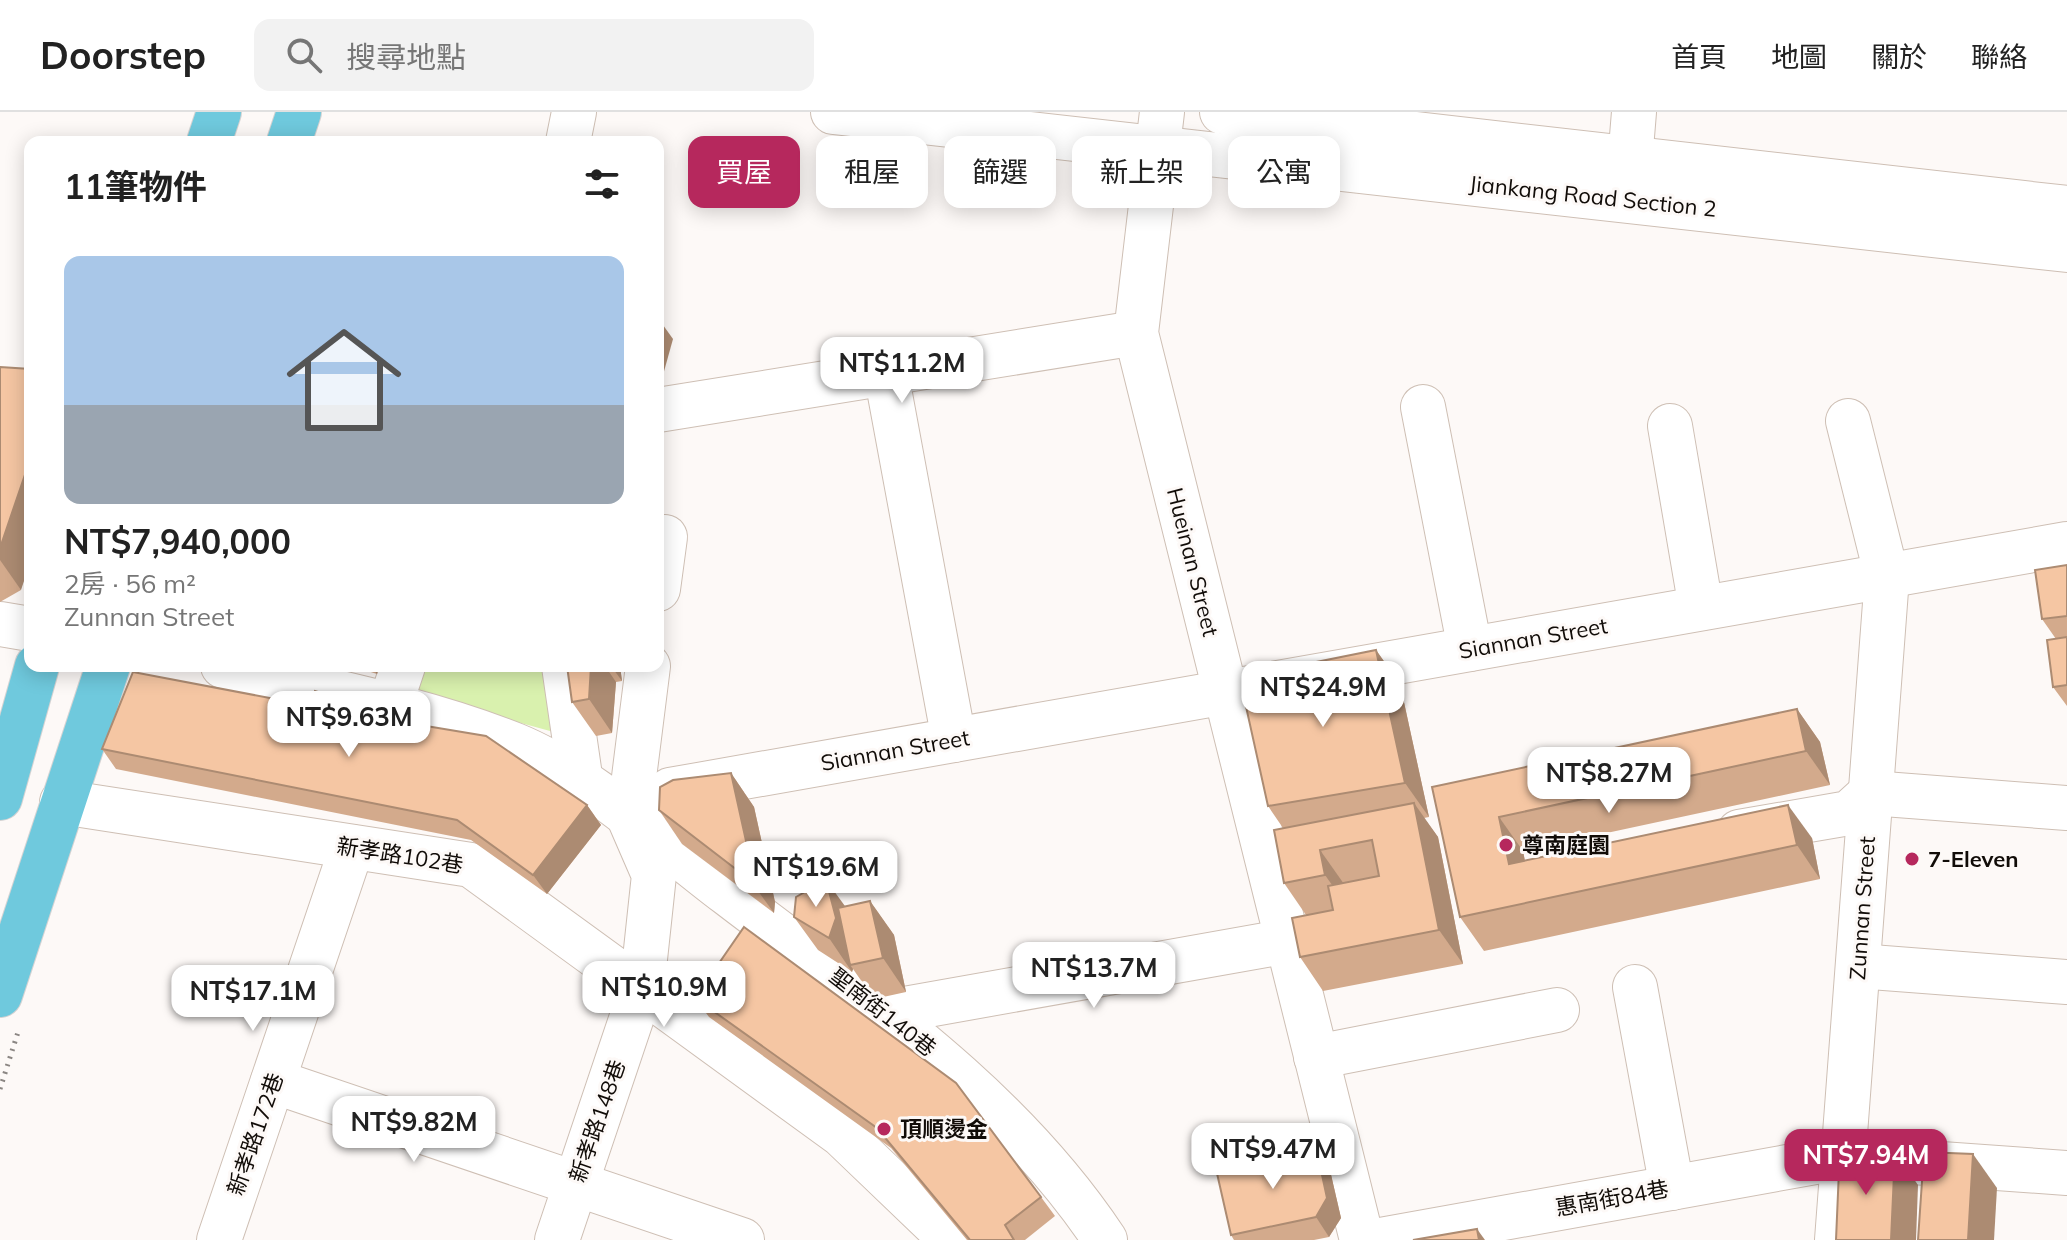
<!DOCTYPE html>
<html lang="zh-TW">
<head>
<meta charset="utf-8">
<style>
	:root { --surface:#fff; --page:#f2f2f2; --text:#222; --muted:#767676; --line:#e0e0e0; --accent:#b6285d }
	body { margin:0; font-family:Mulish,"Noto Sans TC",sans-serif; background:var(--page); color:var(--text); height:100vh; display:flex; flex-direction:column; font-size:30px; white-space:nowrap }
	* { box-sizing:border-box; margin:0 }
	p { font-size:26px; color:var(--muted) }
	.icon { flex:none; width:44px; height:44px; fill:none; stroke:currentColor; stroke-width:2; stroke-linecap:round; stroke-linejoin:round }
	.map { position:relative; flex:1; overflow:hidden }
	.drawer { position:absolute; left:24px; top:24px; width:640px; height:536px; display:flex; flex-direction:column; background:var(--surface); border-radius:16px; box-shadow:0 4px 20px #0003 }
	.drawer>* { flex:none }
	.hud { position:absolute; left:688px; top:24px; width:760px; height:72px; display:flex; gap:16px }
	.price { position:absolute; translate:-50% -68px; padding:0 18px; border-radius:16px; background:#fff; color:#222; font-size:26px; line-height:52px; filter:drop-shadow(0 2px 4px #0008) }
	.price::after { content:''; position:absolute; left:50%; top:48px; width:24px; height:18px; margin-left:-12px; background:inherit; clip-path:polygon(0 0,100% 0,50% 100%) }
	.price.active { background:var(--accent); color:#fff }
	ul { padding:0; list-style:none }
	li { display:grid; align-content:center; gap:16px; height:424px; padding:0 40px }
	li+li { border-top:2px solid var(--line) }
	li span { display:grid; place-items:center; height:248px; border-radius:16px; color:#555 }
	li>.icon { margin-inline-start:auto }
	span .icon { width:144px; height:144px; fill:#fffc; stroke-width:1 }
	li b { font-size:34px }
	h2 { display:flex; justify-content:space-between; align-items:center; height:96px; padding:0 40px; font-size:34px }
	.pill { padding:0 28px; border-radius:16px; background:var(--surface); box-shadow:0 4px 20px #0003; font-size:28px; line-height:72px }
	.pill.active { background:var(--accent); color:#fff }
	header { display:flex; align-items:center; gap:48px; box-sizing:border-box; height:112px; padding:0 40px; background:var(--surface); border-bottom:2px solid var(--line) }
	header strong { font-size:38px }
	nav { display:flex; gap:44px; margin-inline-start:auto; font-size:28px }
	.search { width:560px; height:72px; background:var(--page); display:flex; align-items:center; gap:20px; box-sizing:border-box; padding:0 28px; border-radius:16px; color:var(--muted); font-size:30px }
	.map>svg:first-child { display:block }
</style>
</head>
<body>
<header>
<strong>Doorstep</strong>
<div class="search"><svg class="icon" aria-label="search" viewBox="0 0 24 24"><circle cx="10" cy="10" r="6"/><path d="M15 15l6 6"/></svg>搜尋地點</div>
<nav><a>首頁</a><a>地圖</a><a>關於</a><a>聯絡</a></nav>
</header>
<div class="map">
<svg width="2067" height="1128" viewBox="0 0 2067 1128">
	<rect width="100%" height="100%" fill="#fdf9f7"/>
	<path fill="#d9f1ae" d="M420 554H551L561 622 412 581Z"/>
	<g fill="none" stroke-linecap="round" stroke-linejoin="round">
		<g stroke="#cebfb4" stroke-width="46">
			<g id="minor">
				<path d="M833 0 2067 138"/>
				<path d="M1162 0 1136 221 1362 1128"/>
				<path d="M1222 0 2067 96"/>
				<path d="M568 30 574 0"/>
				<path d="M1628 73 1634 0"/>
				<path d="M886 261 954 628"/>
				<path d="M1423 295 1470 537"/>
				<path d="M658 298 1136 221"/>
				<path d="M1670 314 1701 496"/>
				<path d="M658 477 665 425"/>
				<path d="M0 512 30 517"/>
				<path d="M223 554C320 577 422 596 515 633 589 663 664 734 728 782 865 887 1008 982 1105 1128"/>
				<path d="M564 554 581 671"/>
				<path d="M390 593 403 554"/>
				<path d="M62 690 471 753 842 1023 939 1116 946 1128"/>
				<path d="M629 705 670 678 2067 432"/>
				<path d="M629 705 648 554"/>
				<path d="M1739 720 1849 701 1871 681 2067 696"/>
				<path d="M1858 854 2067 870"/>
				<path d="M1635 875 1672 1076"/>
				<path d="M888 900 1288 829"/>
				<path d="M1316 945 1557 898"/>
				<path d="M273 969 742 1128"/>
				<path d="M219 1128 352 735"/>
				<path d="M557 1128 642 875 654 763 631 710"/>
				<path d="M1381 1128 1843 1045 2067 1061"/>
				<path d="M1837 1128 1887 465 1848 309"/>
			</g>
		</g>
		<g stroke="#d4d3d3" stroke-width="46">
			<g id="major">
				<path d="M209 30 219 0"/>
				<path d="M289 30 299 0"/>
				<path d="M0 686 37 554"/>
				<path d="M0 883 108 554"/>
			</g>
		</g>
		<path stroke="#8b8683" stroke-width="5" stroke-dasharray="2 6" stroke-linecap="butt" d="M0 977 19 917"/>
		<use href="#minor" stroke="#fff" stroke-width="44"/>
		<use href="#major" stroke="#6fc9dd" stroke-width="44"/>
	</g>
	<g fill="#d3aa8c">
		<path d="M0 255 21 478 0 490Z"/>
		<path d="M2067 453V594L2053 575 2056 527 2042 507Z"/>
		<path d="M1376 538 1400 572 1429 705 1424 706 1438 725 1463 852 1323 879 1300 845 1306 803 1284 771 1283 716 1268 694Z"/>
		<path d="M352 554H379L377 562Z"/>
		<path d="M567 554H620L622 569 616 570 612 621 596 624 572 590Z"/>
		<path d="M312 594H362L369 604 587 693 601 713 547 782 471 728 116 657 102 637Z"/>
		<path d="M1797 597 1820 630 1830 673 1523 739 1525 749 1812 726 1820 767 1484 839 1460 805 1432 675Z"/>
		<path d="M731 661 754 695 775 790 774 801 682 732 659 698Z"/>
		<path d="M870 789 894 823 906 880 874 887 853 857 852 860 818 838 794 805Z"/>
		<path d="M695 886 1041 1085 1055 1104 1025 1128H967L891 1036 709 905Z"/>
		<path d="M1316 1035 1329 1054 1341 1106 1329 1125 1314 1128H1234L1231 1123Z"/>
	</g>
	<g fill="#ac8b72">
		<path d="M658 171 661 175 658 186Z"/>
		<path d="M658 206 673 227 658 281Z"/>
		<path d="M30 348V451L21 478 0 448V436Z"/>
		<path d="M1376 538 1400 572 1429 705 1405 671Z"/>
		<path d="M371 554H379L377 562Z"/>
		<path d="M591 554H605L616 570 612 621 589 587Z"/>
		<path d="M611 554H620L622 569Z"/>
		<path d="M362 594 376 614 360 603Z"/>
		<path d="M1797 597 1820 630 1830 673 1806 639Z"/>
		<path d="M731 661 754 695 775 790 774 801 750 768Z"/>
		<path d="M1414 691 1438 725 1463 852 1439 818Z"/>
		<path d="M587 693 601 713 547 782 533 763Z"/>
		<path d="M1788 693 1812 726 1820 767 1797 733Z"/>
		<path d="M1499 705 1523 739 1532 786 1509 752Z"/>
		<path d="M1320 738 1344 772 1349 797 1325 763Z"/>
		<path d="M826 768 850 801V853L853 857 852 860 829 826Z"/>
		<path d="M870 789 894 823 906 880 883 846Z"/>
		<path d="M1316 1035 1329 1054 1341 1106 1329 1125 1316 1105Z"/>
		<path d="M1895 1040 1918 1073 1916 1128H1891Z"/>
		<path d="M1973 1042 1997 1076 1994 1128H1968Z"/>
		<path d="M1477 1117 1485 1128H1479Z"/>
	</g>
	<g fill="#f5c6a3" stroke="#ac8b72" stroke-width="2">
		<path d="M0 255 30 257V348L0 436Z"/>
		<path d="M2067 453V504L2042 507 2035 458Z"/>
		<path d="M2067 525V573L2053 575 2047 528Z"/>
		<path d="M1376 538 1405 671 1268 694 1243 581 1256 562Z"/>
		<path d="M567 554H591L589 587 572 590Z"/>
		<path d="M133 560 312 594 315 579 362 594 360 603 486 624 587 693 533 763 457 708 102 637Z"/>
		<path d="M1797 597 1806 639 1499 705 1509 752 1788 693 1797 733 1460 805 1432 675Z"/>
		<path d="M731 661 752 756 750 768 659 698 660 675 673 668Z"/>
		<path d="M1414 691 1439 818 1300 845 1292 806 1333 798 1328 774 1379 764 1372 728 1320 738 1325 763 1284 771 1274 718Z"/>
		<path d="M826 768 836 806 829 826 794 805 796 785Z"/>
		<path d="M870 789 883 846 850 853 838 796Z"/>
		<path d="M744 815 956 971 1041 1085 1005 1113 1014 1128H970L877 1016 695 886Z"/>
		<path d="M1316 1035 1327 1086 1316 1105 1231 1123 1216 1057Z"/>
		<path d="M1859 1038 1895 1040 1891 1128H1836L1839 1058Z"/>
		<path d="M1924 1040 1973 1042 1968 1128H1918Z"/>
		<path d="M1477 1117 1479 1128H1413Z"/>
	</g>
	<g fill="#b6285d" stroke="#fdf9f7" stroke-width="3">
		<circle cx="1506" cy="733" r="8"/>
		<circle cx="1912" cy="747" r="8"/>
		<circle cx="884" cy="1017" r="8"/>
	</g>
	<g text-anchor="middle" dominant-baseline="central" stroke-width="6" stroke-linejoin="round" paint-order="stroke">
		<g font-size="22" fill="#110c08" stroke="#fdf9f7">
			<text transform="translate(1593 84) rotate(6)">Jiankang Road Section 2</text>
			<text transform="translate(1193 450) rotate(76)">Hueinan Street</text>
			<text transform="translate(1533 526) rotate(-10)">Siannan Street</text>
			<text transform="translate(895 638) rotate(-10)">Siannan Street</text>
			<text transform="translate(400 743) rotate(9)">新孝路102巷</text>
			<text transform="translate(1862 796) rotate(-86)">Zunnan Street</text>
			<text transform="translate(883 900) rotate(38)">聖南街140巷</text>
			<text transform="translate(597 1009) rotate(-71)">新孝路148巷</text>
			<text transform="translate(255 1022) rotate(-71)">新孝路172巷</text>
			<text transform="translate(1612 1086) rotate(-10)">惠南街84巷</text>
		</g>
		<g font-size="22" font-weight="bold" fill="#110c08" stroke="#fdf9f7" text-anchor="start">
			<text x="1522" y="733">尊南庭園</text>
			<text x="1928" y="747">7-Eleven</text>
			<text x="900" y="1017">頂順燙金</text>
		</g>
	</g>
</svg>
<b class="price" style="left:902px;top:293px">NT$11.2M</b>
<b class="price" style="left:1323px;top:617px">NT$24.9M</b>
<b class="price" style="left:349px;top:647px">NT$9.63M</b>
<b class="price" style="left:1609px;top:703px">NT$8.27M</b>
<b class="price" style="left:816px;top:797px">NT$19.6M</b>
<b class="price" style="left:1094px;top:898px">NT$13.7M</b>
<b class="price" style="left:664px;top:917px">NT$10.9M</b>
<b class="price" style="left:253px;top:921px">NT$17.1M</b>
<b class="price" style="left:414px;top:1052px">NT$9.82M</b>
<b class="price" style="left:1273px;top:1079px">NT$9.47M</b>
<b class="price active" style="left:1866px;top:1085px">NT$7.94M</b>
<div class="hud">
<a class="pill active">買屋</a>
<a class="pill">租屋</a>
<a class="pill">篩選</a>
<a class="pill">新上架</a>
<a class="pill">公寓</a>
</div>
<section class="drawer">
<h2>11筆物件<svg class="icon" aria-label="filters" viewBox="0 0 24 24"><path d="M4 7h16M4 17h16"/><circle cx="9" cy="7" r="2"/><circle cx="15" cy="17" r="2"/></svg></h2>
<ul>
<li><span style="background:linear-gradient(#a9c7e8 60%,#9aa5b1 0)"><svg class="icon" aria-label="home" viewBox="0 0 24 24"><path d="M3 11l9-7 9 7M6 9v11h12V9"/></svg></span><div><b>NT$7,940,000</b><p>2房 · 56 m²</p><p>Zunnan Street</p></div></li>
</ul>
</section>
</div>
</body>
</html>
